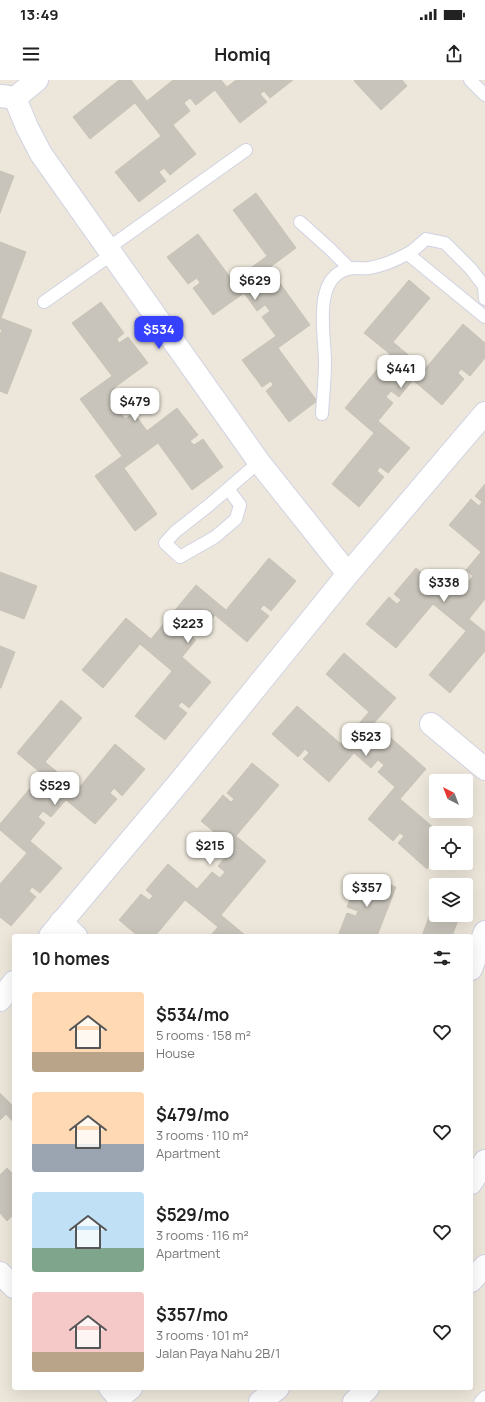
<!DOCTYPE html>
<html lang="en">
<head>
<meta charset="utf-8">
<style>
	:root { --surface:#fff; --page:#f2f2f2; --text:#222; --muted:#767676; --accent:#3641ff }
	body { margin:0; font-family:Manrope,sans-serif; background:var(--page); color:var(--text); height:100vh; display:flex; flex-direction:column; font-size:15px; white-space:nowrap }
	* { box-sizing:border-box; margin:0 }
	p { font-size:13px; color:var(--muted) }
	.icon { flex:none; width:22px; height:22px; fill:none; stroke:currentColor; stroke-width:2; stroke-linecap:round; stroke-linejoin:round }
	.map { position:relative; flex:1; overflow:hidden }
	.side { position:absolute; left:12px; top:854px; width:461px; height:456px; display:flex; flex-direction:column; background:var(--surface); border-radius:4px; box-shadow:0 4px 16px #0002 }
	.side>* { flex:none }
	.needle { width:26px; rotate:318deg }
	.fabs { position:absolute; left:429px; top:694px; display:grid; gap:8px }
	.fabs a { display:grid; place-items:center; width:44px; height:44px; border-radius:4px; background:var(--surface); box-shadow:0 4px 16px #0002; font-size:20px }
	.price { position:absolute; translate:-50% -34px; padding:0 9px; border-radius:8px; background:#fff; color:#222; font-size:13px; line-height:26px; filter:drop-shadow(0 1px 2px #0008) }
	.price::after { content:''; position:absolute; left:50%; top:24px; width:12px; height:9px; margin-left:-6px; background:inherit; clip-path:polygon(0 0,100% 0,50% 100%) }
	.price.current { background:var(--accent); color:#fff }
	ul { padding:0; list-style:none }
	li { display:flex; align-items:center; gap:12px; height:100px; padding:0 20px }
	li span { display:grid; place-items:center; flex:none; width:112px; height:80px; border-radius:4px; color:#555 }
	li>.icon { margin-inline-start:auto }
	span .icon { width:48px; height:48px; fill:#fffc; stroke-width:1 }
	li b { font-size:17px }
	h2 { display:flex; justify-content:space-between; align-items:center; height:48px; padding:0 20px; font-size:17px }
	.status { display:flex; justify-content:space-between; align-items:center; height:28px; padding:0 20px; background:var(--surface); direction:ltr }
	.status svg { height:11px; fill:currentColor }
	header { display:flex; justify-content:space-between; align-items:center; height:52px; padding:0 20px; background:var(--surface); font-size:18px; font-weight:700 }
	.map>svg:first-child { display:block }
</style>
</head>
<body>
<div class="status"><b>13:49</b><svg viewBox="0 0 49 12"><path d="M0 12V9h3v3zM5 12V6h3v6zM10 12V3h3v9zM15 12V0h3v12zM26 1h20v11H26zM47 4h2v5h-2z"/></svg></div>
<header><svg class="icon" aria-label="menu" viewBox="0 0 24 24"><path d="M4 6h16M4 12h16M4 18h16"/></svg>Homiq<svg class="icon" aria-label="share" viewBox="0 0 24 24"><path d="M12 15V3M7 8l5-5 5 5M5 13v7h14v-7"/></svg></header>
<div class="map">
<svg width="485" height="1322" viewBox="0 0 485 1322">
	<rect width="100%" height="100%" fill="#ede7db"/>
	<g fill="#c8c4bb" stroke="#c8c4b5">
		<path d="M119 0H131L147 21 173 0H221L227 7 236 0H293L270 18 264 11 260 14 267 22 240 43 215 10 196 25 190 18 184 23 190 31 173 45 196 74 170 95 164 88 159 92 166 101 139 122 115 92 161 56 135 23 90 59 73 37Z"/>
		<path d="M355 0H402L407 6 381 30 354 1Z"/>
		<path d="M0 91 14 96 0 133Z"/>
		<path d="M256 113 296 168 269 188 310 245 278 268 317 321 289 342 266 311 273 305 271 301 262 307 242 280 276 256 262 237 270 231 265 225 257 231 244 213 213 235 193 208 200 203 197 198 188 204 167 177 198 154 233 201 267 176 233 130Z"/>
		<path d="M0 162 26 172 1 238 32 250 7 314 0 311V254L2 250 0 249Z"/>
		<path d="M409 200 430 218 393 262 425 289 463 244 485 263V278L470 296 461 289 458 293 464 299 442 325 413 300 399 317 391 311 386 317 393 323 378 341 410 368 388 393 380 387 377 391 384 397 359 427 332 404 374 353 345 328 390 274 364 253Z"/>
		<path d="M101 222 124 253 117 259 119 263 128 257 148 283 114 308 128 327 121 333 125 339 134 333 147 351 177 328 198 355 190 361 194 365 203 359 223 387 192 410 158 363 124 388 157 434 135 451 95 396 122 376 80 319 112 296 72 243Z"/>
		<path d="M485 404V519L469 539 485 552V571L450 613 429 595 466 551 433 524 396 568 366 544 389 517 397 524 401 520 394 514 416 488 445 513 460 495 468 502 473 496 466 490 481 472 449 445 471 419 479 426 482 422 475 416Z"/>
		<path d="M269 478 296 501 271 531 264 525 260 529 269 536 247 562 215 535 200 553 193 547 188 554 196 560 182 577 211 602 189 628 182 622 178 626 187 633 165 660 135 636 172 591 140 564 103 608 82 590 126 538 151 559 196 505 226 530Z"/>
		<path d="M0 492 37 506 24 539 0 530Z"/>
		<path d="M0 566 15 572 1 608H0Z"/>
		<path d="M344 573 396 618 374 643 426 689 400 719 440 753H436V778L427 789 398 763 404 756 400 753 393 761 368 739 395 707 378 692 384 685 378 680 371 688 354 673 329 702 303 679 309 673 305 669 298 677 272 654 297 626 341 664 369 632 326 594Z"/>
		<path d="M61 620 82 638 45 682 78 709 115 664 145 689 122 716 114 708 110 713 117 719 95 744 66 720 51 737 43 731 38 737 45 743 30 761 62 788 40 813 32 807 29 811 36 817 11 846 0 837V804L27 773 0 750V744L42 694 17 673Z"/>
		<path d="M252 683 279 705 236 756 266 781 221 835 246 856H210L218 847 185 820 155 856H138L119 840 141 814 149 820 153 816 146 810 168 784 197 809 212 792 220 798 225 792 218 786 233 768 201 741 223 715 231 722 234 719 227 713Z"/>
		<path d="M360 794 396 807 377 856H338L347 833 356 836 358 831 347 827Z"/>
		<path d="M434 823 436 824V835H460L452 856H422Z"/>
		<path d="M0 1013 14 1027V1043L6 1034 0 1040Z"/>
		<path d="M7 1088 14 1095V1134L7 1141 0 1133V1095Z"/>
	</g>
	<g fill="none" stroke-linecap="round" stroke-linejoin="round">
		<g stroke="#d1d2e3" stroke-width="14">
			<g id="service">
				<path d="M470 0 485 15"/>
				<path d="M300 142 330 169 349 188"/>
				<path d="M107 169 246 70"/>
				<path d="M408 174 485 237"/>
				<path d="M44 222 112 174"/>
				<path d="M322 334C323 317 325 300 325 282 325 255 312 198 348 189 355 187 362 189 369 188 381 186 396 180 407 174 414 171 420 164 426 159L445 163 471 189 484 206 485 219"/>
				<path d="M229 410 240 425 236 439 215 457 180 477 165 463 175 452 208 426 259 382"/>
				<path d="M480 1322 485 1317"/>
			</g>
		</g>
		<g stroke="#d1d2e3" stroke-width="24">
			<g id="minor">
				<path d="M1 16 15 18 37 0"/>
				<path d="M15 18 27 47 41 74 259 382 348 494"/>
				<path d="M431 644 485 689"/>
				<path d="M61 842 76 856"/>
				<path d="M50 856 181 700 348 494 485 333"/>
				<path d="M471 889 485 852"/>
				<path d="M0 920 14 902"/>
				<path d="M0 1193 14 1207"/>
				<path d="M471 1201 485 1186"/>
				<path d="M110 1308 119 1318 131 1308"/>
				<path d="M354 1322 368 1308"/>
			</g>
		</g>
		<g stroke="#d1d2e3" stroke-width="24">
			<g id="secondary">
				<path d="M471 1103 485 1081"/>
				<path d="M260 1322 278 1308"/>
			</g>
		</g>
		<use href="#service" stroke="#fff" stroke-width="12"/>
		<use href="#minor" stroke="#fff" stroke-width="22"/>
		<use href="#secondary" stroke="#fff" stroke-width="22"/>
	</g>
</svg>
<div class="fabs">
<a><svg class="needle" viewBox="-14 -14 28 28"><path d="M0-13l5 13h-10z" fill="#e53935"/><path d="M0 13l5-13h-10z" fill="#767676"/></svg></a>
<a><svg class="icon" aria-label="locate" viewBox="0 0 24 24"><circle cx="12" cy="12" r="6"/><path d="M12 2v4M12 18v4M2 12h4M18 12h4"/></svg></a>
<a><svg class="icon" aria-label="layers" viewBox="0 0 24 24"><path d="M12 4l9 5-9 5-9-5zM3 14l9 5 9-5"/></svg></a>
</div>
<b class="price" style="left:255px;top:221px">$629</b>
<b class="price current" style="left:159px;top:270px">$534</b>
<b class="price" style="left:401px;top:309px">$441</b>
<b class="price" style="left:135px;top:342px">$479</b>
<b class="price" style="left:444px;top:523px">$338</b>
<b class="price" style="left:188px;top:564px">$223</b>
<b class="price" style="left:366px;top:677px">$523</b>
<b class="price" style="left:55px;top:726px">$529</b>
<b class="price" style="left:210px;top:786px">$215</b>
<b class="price" style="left:367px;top:828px">$357</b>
<section class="side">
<h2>10 homes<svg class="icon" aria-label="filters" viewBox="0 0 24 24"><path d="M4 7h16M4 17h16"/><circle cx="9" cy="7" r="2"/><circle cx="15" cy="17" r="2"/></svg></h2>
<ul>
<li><span style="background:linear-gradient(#ffd9b3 75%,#b9a48a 0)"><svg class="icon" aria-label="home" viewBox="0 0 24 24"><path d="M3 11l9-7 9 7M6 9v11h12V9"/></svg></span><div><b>$534/mo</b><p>5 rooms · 158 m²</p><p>House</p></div><svg class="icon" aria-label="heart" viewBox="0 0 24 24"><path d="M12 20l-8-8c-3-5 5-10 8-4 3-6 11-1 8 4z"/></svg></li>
<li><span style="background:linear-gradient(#ffd9b3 65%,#9aa5b1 0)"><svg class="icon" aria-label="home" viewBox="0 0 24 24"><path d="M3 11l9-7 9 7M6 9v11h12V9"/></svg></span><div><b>$479/mo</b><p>3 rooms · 110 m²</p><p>Apartment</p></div><svg class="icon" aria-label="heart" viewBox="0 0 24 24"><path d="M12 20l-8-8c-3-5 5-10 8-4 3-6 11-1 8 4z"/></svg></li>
<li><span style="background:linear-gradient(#bfe0f5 70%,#7fa58c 0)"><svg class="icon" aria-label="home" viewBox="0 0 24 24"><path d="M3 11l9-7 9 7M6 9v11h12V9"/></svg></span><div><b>$529/mo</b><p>3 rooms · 116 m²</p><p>Apartment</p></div><svg class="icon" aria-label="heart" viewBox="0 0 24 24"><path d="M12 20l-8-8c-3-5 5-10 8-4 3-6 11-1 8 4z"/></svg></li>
<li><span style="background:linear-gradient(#f6c9c9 75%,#b9a48a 0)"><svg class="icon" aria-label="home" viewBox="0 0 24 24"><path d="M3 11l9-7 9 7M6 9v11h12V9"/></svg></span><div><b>$357/mo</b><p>3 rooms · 101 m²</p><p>Jalan Paya Nahu 2B/1</p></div><svg class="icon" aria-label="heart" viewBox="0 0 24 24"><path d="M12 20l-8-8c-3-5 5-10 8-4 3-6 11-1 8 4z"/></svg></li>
</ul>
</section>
</div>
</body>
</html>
